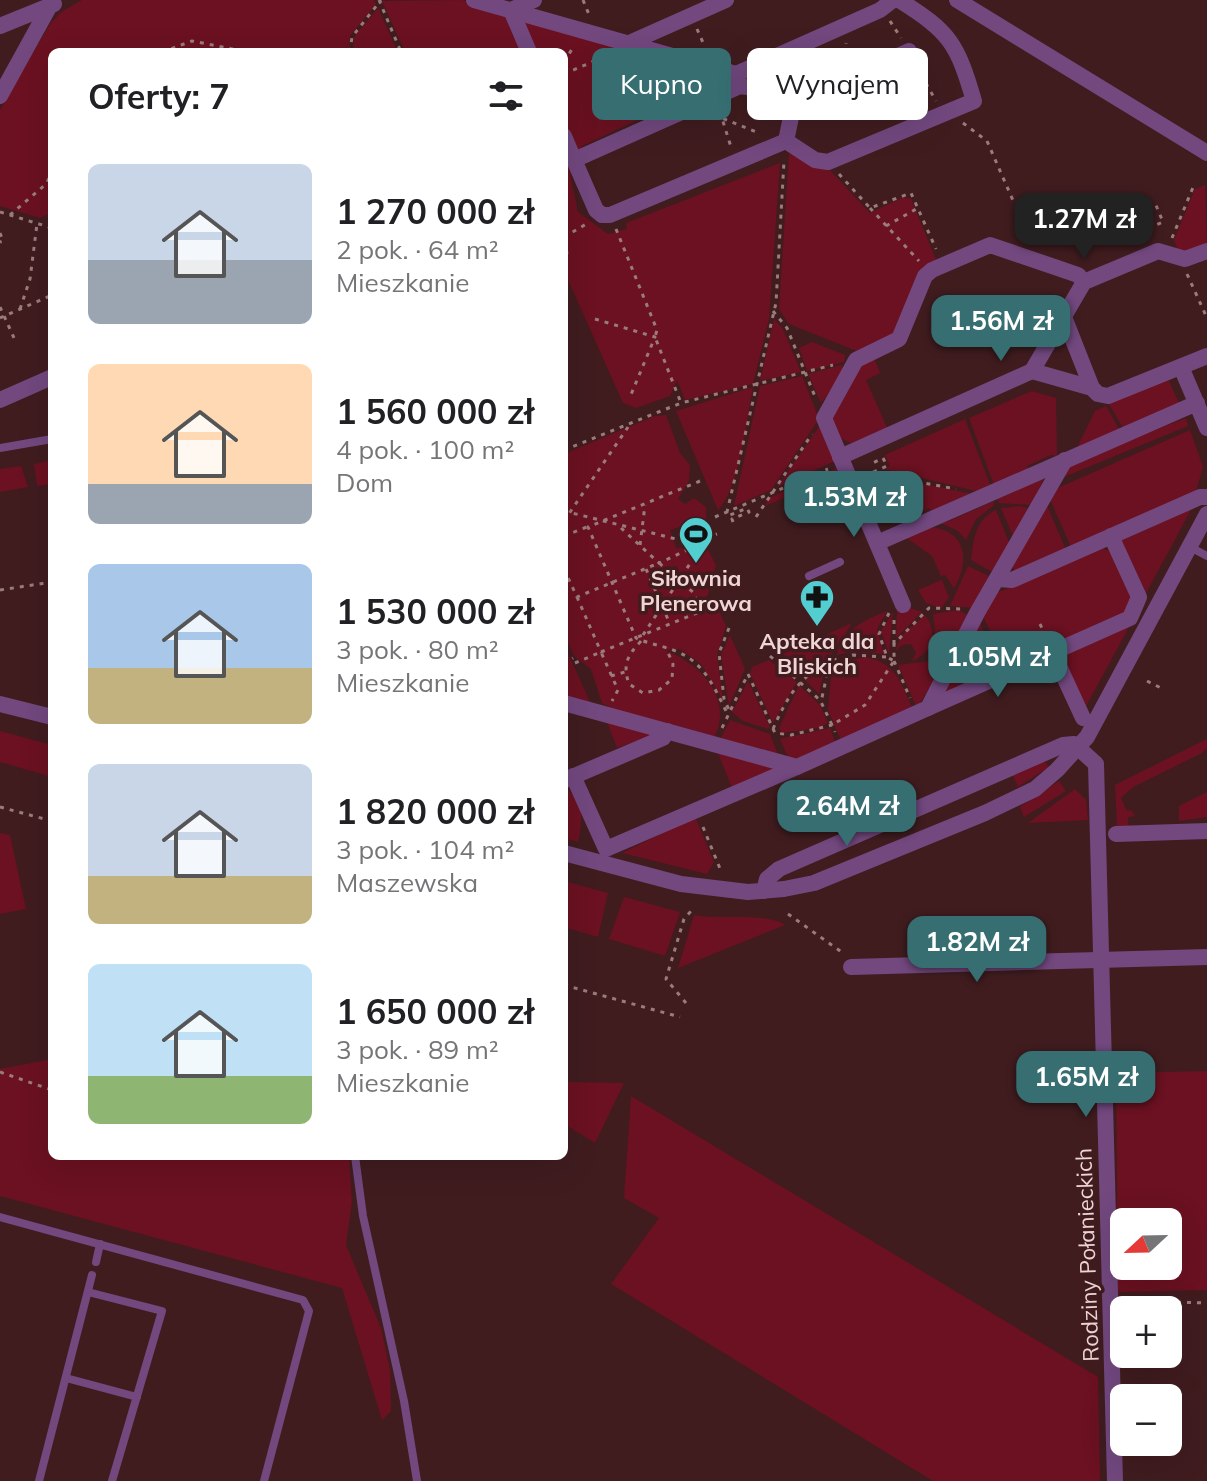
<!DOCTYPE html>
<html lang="pl">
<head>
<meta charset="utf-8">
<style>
	:root { --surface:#fff; --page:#f2f2f2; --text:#202124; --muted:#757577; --accent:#366e71 }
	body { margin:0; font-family:Mulish,sans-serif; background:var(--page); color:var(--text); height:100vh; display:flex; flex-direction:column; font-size:30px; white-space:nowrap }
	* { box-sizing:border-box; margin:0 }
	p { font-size:26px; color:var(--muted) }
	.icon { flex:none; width:44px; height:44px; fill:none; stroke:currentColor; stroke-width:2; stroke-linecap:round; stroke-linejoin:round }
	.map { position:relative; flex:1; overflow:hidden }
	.drawer { position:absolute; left:48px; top:48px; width:520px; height:1112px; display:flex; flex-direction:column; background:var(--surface); border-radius:12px; box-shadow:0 8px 32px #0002 }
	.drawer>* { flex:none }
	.top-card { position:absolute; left:592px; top:48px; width:494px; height:72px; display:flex; gap:16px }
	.needle { width:52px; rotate:248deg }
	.buttons { position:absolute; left:1110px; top:1208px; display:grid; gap:16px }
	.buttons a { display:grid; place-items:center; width:72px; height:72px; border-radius:12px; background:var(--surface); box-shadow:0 8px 32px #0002; font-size:40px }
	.price { position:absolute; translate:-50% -68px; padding:0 18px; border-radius:16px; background:var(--accent); color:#fff; font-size:26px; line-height:52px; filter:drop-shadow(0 2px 4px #0008) }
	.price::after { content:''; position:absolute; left:50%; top:48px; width:24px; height:18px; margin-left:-12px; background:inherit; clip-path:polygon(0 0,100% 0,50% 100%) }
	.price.active { background:#222; color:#fff }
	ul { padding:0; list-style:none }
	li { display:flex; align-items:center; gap:24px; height:200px; padding:0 40px }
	li span { display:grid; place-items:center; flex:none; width:224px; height:160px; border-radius:12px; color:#555 }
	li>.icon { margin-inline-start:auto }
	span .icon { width:96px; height:96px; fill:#fffc; stroke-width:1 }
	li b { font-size:34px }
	h2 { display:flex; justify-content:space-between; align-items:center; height:96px; padding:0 40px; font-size:34px }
	.chip { padding:0 28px; border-radius:12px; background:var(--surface); box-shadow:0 8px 32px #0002; font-size:28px; line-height:72px }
	.chip.active { background:var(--accent); color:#fff }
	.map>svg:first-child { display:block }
</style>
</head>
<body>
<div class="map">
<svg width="1207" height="1481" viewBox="0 0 1207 1481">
	<rect width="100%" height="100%" fill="#401c1f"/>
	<g fill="#6b1121" fill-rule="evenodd">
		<path d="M82 0H374L376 4 350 36 349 52H52V213L40 218 0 206V110L50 24 61 12Z"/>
		<path d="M462 0 612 47 614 78 638 93 645 108 635 121 582 146 569 169 578 212 608 234 627 229 626 223 780 163 769 319 753 384 685 400 677 380 670 396 636 408 623 403 564 271V52H405L382 1Z"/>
		<path d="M378 8 398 52H353L354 37Z"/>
		<path d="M789 153 824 164 870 213 904 197 911 199 937 262 897 336 857 351 789 324 779 309Z"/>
		<path d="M1205 185 1207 246 1193 252 1178 251 1174 240 1195 189Z"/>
		<path d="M774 319 783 329 801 372 760 381Z"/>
		<path d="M812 342 845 355 844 362 807 371 799 348Z"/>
		<path d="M873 356 880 373 866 380 888 430 850 443 837 436 830 412 859 364Z"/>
		<path d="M842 365V377L821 403 808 374Z"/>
		<path d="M802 376 819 419 771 490 734 506 760 386Z"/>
		<path d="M1168 379 1179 403 1123 428 1109 404Z"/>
		<path d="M753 387C747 417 739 490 718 510L676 411Z"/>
		<path d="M1032 391 1056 398 1057 456 1051 455 1027 466 1028 470 994 485 969 418Z"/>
		<path d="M1106 406 1119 429 1077 448 1095 411Z"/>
		<path d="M666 415 680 453 690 465 689 481 678 499 685 504 694 498 706 507V519L670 530 676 548 708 550 716 565 707 598 712 608 717 606 726 626 717 655 723 700 701 664 680 649 665 650C701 664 734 699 714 738L622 714 602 703 591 669 574 656 564 632V454L655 416Z"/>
		<path d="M1186 418 1188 426 1059 479 1068 464Z"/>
		<path d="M965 419 991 487 980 492 884 469 890 466 885 455Z"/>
		<path d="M821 424 835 461 777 487Z"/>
		<path d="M1190 430 1203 467 1196 491 1072 549 1049 497 1053 490Z"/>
		<path d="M52 460V484L37 486 34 464Z"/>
		<path d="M21 466 28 487 0 492V469Z"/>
		<path d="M836 468 839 475 765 506 769 498Z"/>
		<path d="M1045 475 1032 505 999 503 997 497Z"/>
		<path d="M884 476 973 494 932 513 929 508 916 514 918 520 905 525Z"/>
		<path d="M994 501 993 506 976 519 966 540 958 531 938 522 949 521Z"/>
		<path d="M1045 501 1067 552 1015 571 1012 566Z"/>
		<path d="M1021 506 1031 510 1013 536 1001 508Z"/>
		<path d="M1192 508 1146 593 1120 538Z"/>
		<path d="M996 510 1010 545 994 573 971 560C973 539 976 519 996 510Z"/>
		<path d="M924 527C963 526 973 557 954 588L945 575 941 576 932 556 904 536Z"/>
		<path d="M1103 548 1110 552 1133 600 1125 616 1007 668 982 614 994 594Z"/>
		<path d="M968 566 989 576 975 608 950 606Z"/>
		<path d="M942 580 949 598 941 608 926 603 918 590Z"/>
		<path d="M910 608 922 612 896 638 897 609Z"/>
		<path d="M958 610 972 617 917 708 898 665 928 661 937 648 933 614Z"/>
		<path d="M887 611 877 629 884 654 851 652 837 655C841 631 866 619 887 611Z"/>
		<path d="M893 612 889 654 881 631Z"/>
		<path d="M925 615C939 633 932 653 912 661L916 653 911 644 902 645 895 651 902 635Z"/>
		<path d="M979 621 1001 670 947 692 945 690Z"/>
		<path d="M852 623 829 659 802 676 774 658Z"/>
		<path d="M1130 625 1084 710 1060 655Z"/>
		<path d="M730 635 745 669 729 706 721 655Z"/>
		<path d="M564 644 591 704 564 697Z"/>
		<path d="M864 657C896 662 901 683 913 710L842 743 828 710 832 665Z"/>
		<path d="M769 660 797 682 773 723 750 673 752 667Z"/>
		<path d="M821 668H825L819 694 805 680Z"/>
		<path d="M748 681 770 727 768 729 743 721 732 712Z"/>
		<path d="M799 685 820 705 828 723 819 728 782 733 779 728Z"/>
		<path d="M606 719 655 734 617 748Z"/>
		<path d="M730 720 770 734 779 757 720 740Z"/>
		<path d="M830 728 836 745 798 761 788 757 780 739Z"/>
		<path d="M0 731 52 745V777L0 762Z"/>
		<path d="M1207 739V748L1202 753 1133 787 1121 798 1127 811 1131 810 1135 816 1128 817V826L1117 827 1115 785Z"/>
		<path d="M717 751 777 767 733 790Z"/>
		<path d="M1042 759 1049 767 1018 787 1012 774Z"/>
		<path d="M1059 781 1066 791 1024 817 1020 807Z"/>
		<path d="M564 788C586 800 582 821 578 842L564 838Z"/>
		<path d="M1075 789 1086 800 1088 820 1028 823Z"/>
		<path d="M1207 792V817L1179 821V806Z"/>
		<path d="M695 817 714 862 707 874 622 853Z"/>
		<path d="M0 833 10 835 26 909 0 914Z"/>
		<path d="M564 881 608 893 598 937 564 927Z"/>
		<path d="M624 897 680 912 665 956 609 939Z"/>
		<path d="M694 915C720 920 765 912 785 925L678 968Z"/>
		<path d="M52 1059V1156H349L352 1202 346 1245 381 1328 390 1370 391 1411 382 1420 342 1288 0 1196V1069Z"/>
		<path d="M1207 1071V1290L1118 1292 1116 1073ZM1124 1222H1168V1266H1124Z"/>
		<path d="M564 1082 624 1083 595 1143 564 1124Z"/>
		<path d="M631 1096 1098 1377 1100 1481H933L611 1284 659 1218 624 1198Z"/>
	</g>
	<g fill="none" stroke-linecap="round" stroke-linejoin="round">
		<g stroke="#9a7c7d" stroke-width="3" stroke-dasharray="4 6" stroke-linecap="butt">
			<path d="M379 0 401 52"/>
			<path d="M583 0 590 17"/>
			<path d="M890 21 901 38"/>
			<path d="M697 29 705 47"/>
			<path d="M162 52 192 41 248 52"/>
			<path d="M350 52 352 37 381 0"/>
			<path d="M609 56 634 115"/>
			<path d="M564 62 574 46"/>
			<path d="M841 63 846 43"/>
			<path d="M647 65 663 103"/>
			<path d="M916 66 936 101"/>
			<path d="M564 74 606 56"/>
			<path d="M799 78 805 63"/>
			<path d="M720 112 731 147"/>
			<path d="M714 115 759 133"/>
			<path d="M963 123 987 141 1015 205"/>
			<path d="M839 174 870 208 911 193 936 249"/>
			<path d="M870 208 919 261"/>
			<path d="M1140 210 1152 237"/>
			<path d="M0 212 52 228"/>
			<path d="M10 215 46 184 52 173"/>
			<path d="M886 226 918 208"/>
			<path d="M1148 228 1163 222 1155 203"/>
			<path d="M616 229 657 330 655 337 681 403"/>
			<path d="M564 231 567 254"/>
			<path d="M0 233 3 241 0 242"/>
			<path d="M564 237 588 223"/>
			<path d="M1172 238 1194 185"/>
			<path d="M1187 274 1207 318"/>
			<path d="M0 307 14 338"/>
			<path d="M20 309 30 279 37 224"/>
			<path d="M773 311 787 328 816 399"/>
			<path d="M0 318 52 295"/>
			<path d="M595 319 655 337 630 397"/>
			<path d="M564 450 681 403 833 365"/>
			<path d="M864 476 887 466 883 458 873 463"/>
			<path d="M700 481 588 527 636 638C649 644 664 646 678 652 705 663 716 691 728 715"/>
			<path d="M866 481 881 475"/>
			<path d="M564 511 692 543"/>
			<path d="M899 515 881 475 956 489"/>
			<path d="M715 517 828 469"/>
			<path d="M756 517 812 434"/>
			<path d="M564 521 628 427"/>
			<path d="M733 522 732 519 749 512 747 508 728 516 727 512 776 303 784 161"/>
			<path d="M621 528 659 563 694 547 692 543 717 534"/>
			<path d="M564 536 587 527"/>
			<path d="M640 545 645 505"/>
			<path d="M564 569 577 597 659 563 694 593 701 611"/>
			<path d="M646 569 670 624"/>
			<path d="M0 590 52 582"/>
			<path d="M577 597 601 652 719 604"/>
			<path d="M889 613 879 634 887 657 894 661V644L929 608 961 609"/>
			<path d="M1040 624 1047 639"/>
			<path d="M729 628 719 653 724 699 730 712"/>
			<path d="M987 634 998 660"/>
			<path d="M643 635 697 553"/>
			<path d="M641 641C628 655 622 664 629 684L643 693 659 690 672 679 673 664 666 648"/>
			<path d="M894 644V620"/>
			<path d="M770 656 821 701"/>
			<path d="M886 657 853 655 830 661 821 702 832 725 865 705 894 661"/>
			<path d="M894 661 910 698"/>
			<path d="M575 663 601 652 618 690 612 701"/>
			<path d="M564 664 573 658"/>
			<path d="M748 674 775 733 791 735 832 725 835 732"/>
			<path d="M611 676 625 672"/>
			<path d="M1147 681 1161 688"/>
			<path d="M722 728 748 674"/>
			<path d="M773 729C787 697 799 677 830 661"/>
			<path d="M0 807 52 821"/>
			<path d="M703 827 721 871"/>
			<path d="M788 914 843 953"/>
			<path d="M564 985 680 1017"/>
			<path d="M686 1003 666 979 684 919 691 911"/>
			<path d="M0 1072 52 1090"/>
			<path d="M1127 1301 1207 1303"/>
		</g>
		<g stroke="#72487f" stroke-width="8">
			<path d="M0 448 52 439"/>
			<path d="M1190 547 1207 556"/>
			<path d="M809 576 840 562"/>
			<path d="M355 1156 363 1216 404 1401 417 1481"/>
			<path d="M0 1217 303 1300 309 1311 264 1481"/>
			<path d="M96 1262 100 1244"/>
			<path d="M88 1292 162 1311 112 1481"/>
			<path d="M66 1378 137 1397"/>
			<path d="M39 1481 92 1275"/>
		</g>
		<g stroke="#72487f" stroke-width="16">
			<path d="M474 0 736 74 740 86"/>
			<path d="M957 0 1207 153"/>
			<path d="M0 26 54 4"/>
			<path d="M627 44 726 0"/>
			<path d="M529 52 511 10 534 0"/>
			<path d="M736 74 880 10 893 0"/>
			<path d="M796 93 786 141 610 215H602L596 210 574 160 740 86 809 95 909 51"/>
			<path d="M0 96 53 0"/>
			<path d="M564 136 574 160"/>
			<path d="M786 141 815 160 828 162 974 101C957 43 950 32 899 0"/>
			<path d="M1064 317 1092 388"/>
			<path d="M1181 367 1207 428"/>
			<path d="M1032 371 1084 282 1158 251 1185 259 1207 251"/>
			<path d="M0 400 52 377"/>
			<path d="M840 457 1032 371 1092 388 1098 394 1108 396 1207 356"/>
			<path d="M877 543 1197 403"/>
			<path d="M998 579 1012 580 1200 497H1207"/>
			<path d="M903 605 824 418 856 360 899 339 925 276 932 270 990 245 1078 275 1084 282"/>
			<path d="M1053 653 1083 718"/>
			<path d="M564 703 797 767 928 708 977 613 1065 460"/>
			<path d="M0 704 52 717"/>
			<path d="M928 708 1130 618 1139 597 1111 536"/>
			<path d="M573 776 606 849 797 767"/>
			<path d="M565 780 663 738 667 731"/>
			<path d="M1116 834 1207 831"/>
			<path d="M564 853 681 884 748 892 784 889 814 883 985 813 1035 789 1057 770 1087 737 1207 514"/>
			<path d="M764 891 767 879 779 869 1063 745 1074 744 1096 764 1115 1481"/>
			<path d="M851 967 1207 957"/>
		</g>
	</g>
	<defs>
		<g id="stadium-pin" transform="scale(1.8)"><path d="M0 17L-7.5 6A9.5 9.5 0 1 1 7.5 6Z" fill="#52cdd0" stroke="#401c1f"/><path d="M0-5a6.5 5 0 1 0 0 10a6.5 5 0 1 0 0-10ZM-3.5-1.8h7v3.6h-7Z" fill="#111"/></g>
		<g id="pharmacy-pin" transform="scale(1.8)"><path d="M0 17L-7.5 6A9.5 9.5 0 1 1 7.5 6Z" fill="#52cdd0" stroke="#401c1f"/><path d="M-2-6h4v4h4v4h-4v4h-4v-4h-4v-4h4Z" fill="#111"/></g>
	</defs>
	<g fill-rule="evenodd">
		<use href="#stadium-pin" x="696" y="534"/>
		<use href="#pharmacy-pin" x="817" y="597"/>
	</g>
	<g text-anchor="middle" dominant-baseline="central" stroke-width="7" stroke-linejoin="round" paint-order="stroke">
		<g font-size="22" font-weight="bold" fill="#efd6d6" stroke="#401c1f">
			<text x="696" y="578">Siłownia<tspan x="696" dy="25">Plenerowa</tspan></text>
			<text x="817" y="641">Apteka dla<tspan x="817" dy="25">Bliskich</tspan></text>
		</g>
		<g font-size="22" fill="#efd6d6" stroke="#401c1f">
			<text transform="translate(1087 1255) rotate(-92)">Rodziny Połanieckich</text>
		</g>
	</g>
</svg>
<div class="buttons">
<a><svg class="needle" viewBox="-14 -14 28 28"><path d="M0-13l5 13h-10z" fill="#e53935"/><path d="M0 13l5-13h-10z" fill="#757577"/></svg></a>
<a>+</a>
<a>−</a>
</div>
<b class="price active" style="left:1084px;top:261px">1.27M zł</b>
<b class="price" style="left:1001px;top:363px">1.56M zł</b>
<b class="price" style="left:854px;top:539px">1.53M zł</b>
<b class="price" style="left:998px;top:699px">1.05M zł</b>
<b class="price" style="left:847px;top:848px">2.64M zł</b>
<b class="price" style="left:977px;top:984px">1.82M zł</b>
<b class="price" style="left:1086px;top:1119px">1.65M zł</b>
<div class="top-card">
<a class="chip active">Kupno</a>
<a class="chip">Wynajem</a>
</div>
<section class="drawer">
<h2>Oferty: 7<svg class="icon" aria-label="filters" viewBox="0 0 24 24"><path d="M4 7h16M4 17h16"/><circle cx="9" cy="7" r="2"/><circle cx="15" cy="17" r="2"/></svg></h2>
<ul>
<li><span style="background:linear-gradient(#c9d6e8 60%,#9aa5b1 0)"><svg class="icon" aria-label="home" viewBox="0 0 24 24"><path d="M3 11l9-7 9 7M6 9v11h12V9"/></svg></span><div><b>1 270 000 zł</b><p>2 pok. · 64 m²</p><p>Mieszkanie</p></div></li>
<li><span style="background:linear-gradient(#ffd9b3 75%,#9aa5b1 0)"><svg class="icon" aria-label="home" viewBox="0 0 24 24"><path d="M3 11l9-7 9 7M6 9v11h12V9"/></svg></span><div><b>1 560 000 zł</b><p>4 pok. · 100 m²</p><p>Dom</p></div></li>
<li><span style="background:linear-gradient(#a9c7e8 65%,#c2b280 0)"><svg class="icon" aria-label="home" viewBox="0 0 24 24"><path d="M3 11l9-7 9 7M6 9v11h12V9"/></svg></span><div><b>1 530 000 zł</b><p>3 pok. · 80 m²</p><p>Mieszkanie</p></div></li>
<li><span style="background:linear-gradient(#c9d6e8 70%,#c2b280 0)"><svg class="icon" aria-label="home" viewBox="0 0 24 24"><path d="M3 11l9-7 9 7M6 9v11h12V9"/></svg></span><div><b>1 820 000 zł</b><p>3 pok. · 104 m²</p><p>Maszewska</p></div></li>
<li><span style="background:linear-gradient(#bfe0f5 70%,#8fb573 0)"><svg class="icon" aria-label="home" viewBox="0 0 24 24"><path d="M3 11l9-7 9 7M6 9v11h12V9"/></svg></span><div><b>1 650 000 zł</b><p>3 pok. · 89 m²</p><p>Mieszkanie</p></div></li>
</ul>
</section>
</div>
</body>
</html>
